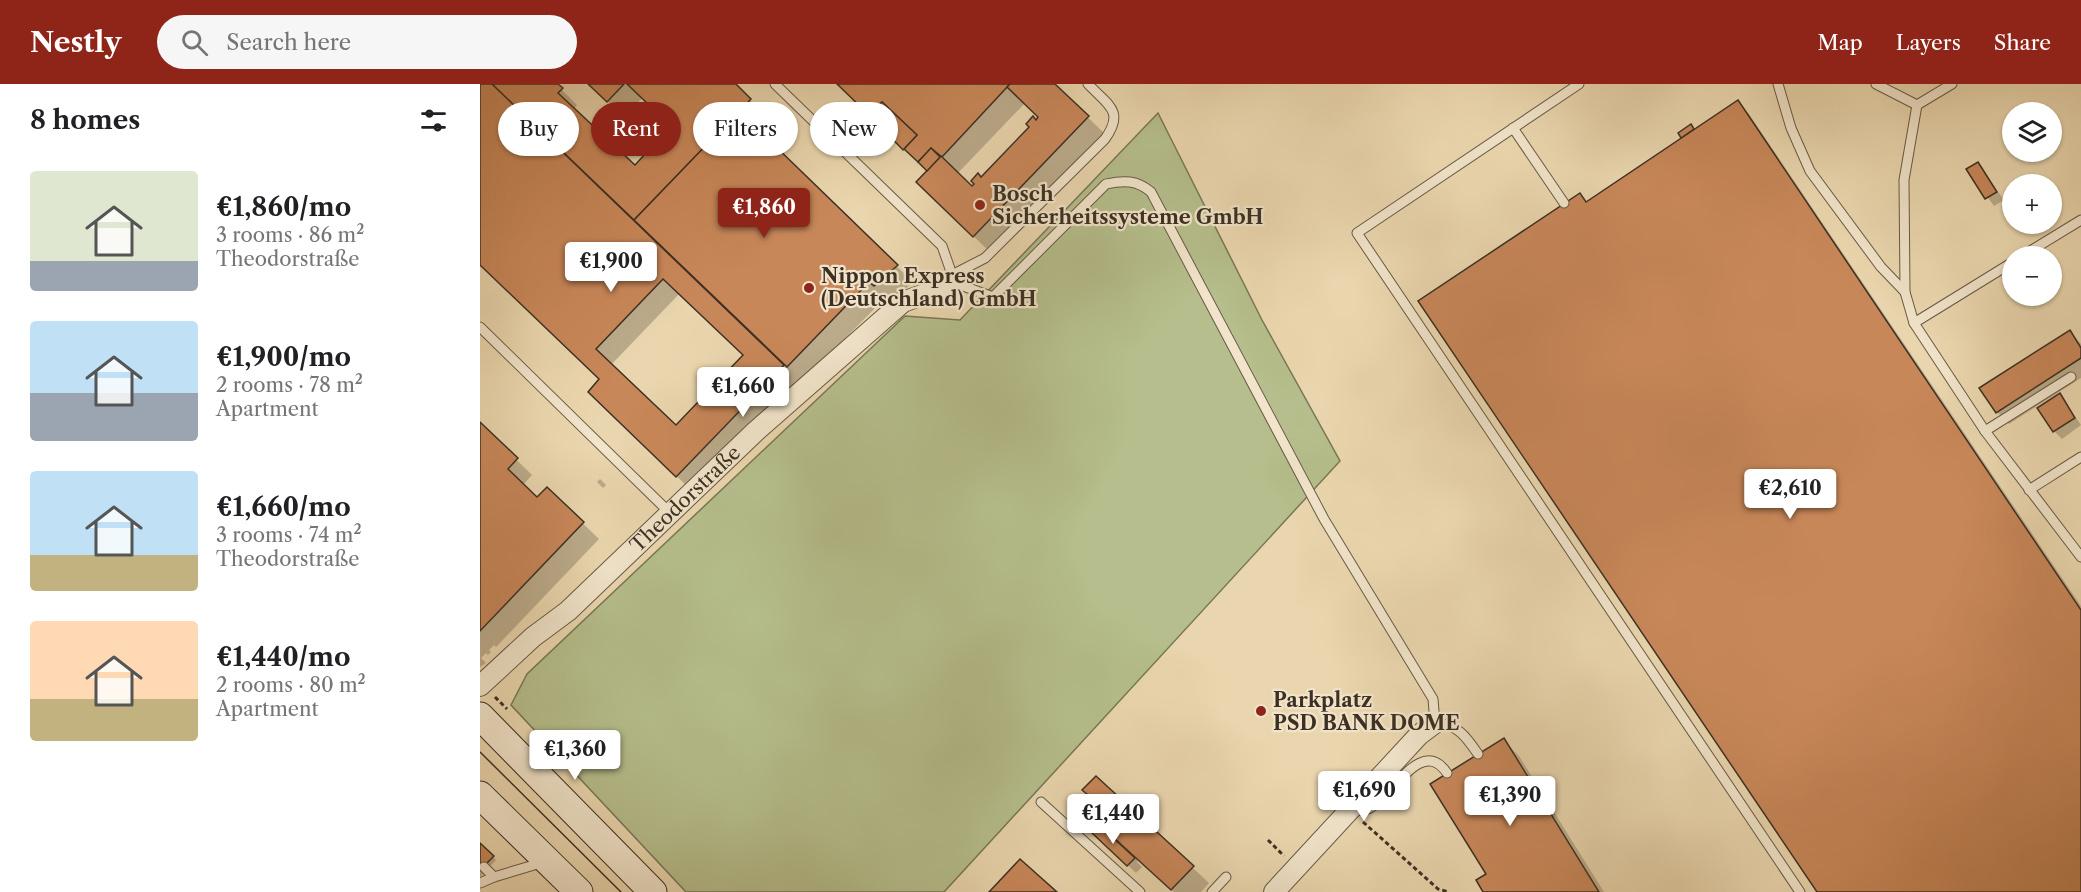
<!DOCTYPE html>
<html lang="en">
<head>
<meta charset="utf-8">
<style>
	:root { --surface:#fff; --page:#f6f6f6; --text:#202124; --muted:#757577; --accent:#8f2418 }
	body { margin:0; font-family:"Libre Caslon Text",serif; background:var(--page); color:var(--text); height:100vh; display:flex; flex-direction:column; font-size:22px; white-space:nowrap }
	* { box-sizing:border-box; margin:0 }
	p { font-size:20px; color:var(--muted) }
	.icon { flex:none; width:33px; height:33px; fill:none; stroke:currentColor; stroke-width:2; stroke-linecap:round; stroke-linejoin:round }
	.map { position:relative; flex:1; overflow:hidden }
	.side { display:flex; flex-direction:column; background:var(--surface); width:480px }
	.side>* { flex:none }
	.top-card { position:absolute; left:18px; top:18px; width:570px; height:54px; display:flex; gap:12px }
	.buttons { position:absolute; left:1522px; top:18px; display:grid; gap:12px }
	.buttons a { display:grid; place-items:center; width:60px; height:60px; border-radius:50%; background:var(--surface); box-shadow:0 2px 4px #0004; font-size:30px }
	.price { position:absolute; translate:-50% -51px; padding:0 14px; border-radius:6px; background:#fff; color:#222; font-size:20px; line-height:39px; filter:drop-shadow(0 2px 3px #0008) }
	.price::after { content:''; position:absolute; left:50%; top:36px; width:18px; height:14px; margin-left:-9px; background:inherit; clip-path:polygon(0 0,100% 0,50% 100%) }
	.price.current { background:var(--accent); color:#fff }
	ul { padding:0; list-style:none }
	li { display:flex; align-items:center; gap:18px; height:150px; padding:0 30px }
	li span { display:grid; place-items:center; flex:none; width:168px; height:120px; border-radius:6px; color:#555 }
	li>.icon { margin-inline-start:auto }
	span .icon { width:72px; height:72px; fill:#fffc; stroke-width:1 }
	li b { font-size:26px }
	h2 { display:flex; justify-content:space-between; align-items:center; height:72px; padding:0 30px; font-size:26px }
	.tag { padding:0 21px; border-radius:27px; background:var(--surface); box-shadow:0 2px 4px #0004; font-size:21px; line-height:54px }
	.tag.current { background:var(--accent); color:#fff }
	header { display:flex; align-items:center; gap:36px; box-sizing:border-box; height:84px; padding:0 30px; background:var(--accent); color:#fff }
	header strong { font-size:28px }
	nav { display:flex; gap:33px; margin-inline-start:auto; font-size:21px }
	.search { width:420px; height:54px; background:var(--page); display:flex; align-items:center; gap:15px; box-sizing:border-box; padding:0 21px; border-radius:33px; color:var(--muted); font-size:22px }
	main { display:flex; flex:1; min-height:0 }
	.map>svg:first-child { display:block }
</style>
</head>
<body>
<header>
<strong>Nestly</strong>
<div class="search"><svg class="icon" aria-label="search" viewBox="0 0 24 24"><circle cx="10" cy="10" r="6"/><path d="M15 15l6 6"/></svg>Search here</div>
<nav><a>Map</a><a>Layers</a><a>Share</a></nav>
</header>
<main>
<section class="side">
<h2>8 homes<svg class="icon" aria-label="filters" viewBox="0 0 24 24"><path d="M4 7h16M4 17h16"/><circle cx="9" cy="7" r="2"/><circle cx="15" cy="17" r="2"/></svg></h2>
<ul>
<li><span style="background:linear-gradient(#dfe7d0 75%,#9aa5b1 0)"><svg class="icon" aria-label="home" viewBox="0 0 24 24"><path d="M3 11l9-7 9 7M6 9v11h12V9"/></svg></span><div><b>€1,860/mo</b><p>3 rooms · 86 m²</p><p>Theodorstraße</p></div></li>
<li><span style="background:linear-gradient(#bfe0f5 60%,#9aa5b1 0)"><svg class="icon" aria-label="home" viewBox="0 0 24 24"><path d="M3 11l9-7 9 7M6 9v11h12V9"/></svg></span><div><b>€1,900/mo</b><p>2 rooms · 78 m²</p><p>Apartment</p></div></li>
<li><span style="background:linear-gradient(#bfe0f5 70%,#c2b280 0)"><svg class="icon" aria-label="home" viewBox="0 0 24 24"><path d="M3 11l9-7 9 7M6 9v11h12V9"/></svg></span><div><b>€1,660/mo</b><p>3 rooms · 74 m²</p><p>Theodorstraße</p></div></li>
<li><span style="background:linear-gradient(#ffd9b3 65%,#c2b280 0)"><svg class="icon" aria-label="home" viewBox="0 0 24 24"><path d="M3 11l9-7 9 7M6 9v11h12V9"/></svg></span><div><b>€1,440/mo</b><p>2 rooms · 80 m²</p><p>Apartment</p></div></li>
</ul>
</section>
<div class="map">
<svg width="1601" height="808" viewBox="0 0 1601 808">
	<rect width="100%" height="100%" fill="#ead6ae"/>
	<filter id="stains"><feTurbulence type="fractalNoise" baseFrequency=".00333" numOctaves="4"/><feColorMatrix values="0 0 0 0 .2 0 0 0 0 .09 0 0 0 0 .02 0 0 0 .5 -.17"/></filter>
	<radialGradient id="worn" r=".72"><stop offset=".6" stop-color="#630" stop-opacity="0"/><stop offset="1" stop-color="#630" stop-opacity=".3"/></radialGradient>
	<path fill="#b5be8c" stroke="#787758" stroke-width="1.5" d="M678 29 782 236 860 377 464 808H206L31 621 47 590 425 232 480 236Z"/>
	<g fill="#0003" fill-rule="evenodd">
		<path d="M0 0H76L97 21 94 25 155 83 193 42 163 13 144 33 109 0H253L286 32 274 43 279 50 433 198 411 217 406 213 213 408 126 324 121 295 0 179ZM200 209 265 271 196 343 131 281Z"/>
		<path d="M358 0H573L624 49 510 168 454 114 449 87ZM545 19 560 33 492 104 477 90Z"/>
		<path d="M1257 18 1269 30 1601 522V808H1339L1100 111 1108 119 1203 54 1200 50 1211 42 1215 46Z"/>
		<path d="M1498 80 1524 116 1514 122 1488 86Z"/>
		<path d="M1590 248 1601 260V294L1529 340 1517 328Z"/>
		<path d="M1580 311 1601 341 1582 355 1574 347Z"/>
		<path d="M0 340 52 391 43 401 57 415 67 405 119 455 16 563 14 561 9 566 11 568 8 571 6 569 1 574 6 579 0 583Z"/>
		<path d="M120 395 126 401 123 404 117 398Z"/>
		<path d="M1023 656 1039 672 1124 808H1005Z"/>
		<path d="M616 694 729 799 721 808H694L658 776 657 778 662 783 656 789 613 748 620 741 610 711Z"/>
		<path d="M0 761 16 776 0 793Z"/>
	</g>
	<g fill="#c88759" stroke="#3c3024" stroke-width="1.5" fill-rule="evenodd">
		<path d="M0 0H12L304 281 196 393 108 308 119 295 0 181ZM183 195 263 271 196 341 116 265Z"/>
		<path d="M12 0H78L83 4 78 9 155 81 191 42 147 0H256L271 15 154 136Z"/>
		<path d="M108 0H144L127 18Z"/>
		<path d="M357 0H530L462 73 451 64 438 78 424 65 437 51 402 18 389 31Z"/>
		<path d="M530 0H575L609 32 493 153 436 98 461 72 492 102 494 100 491 97 498 89 501 93 549 43 546 40 553 32 556 36 558 33 527 3Z"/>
		<path d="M1258 16 1601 526V808H1337L938 217 1100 109 1106 118Z"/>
		<path d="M402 18 437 51 423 66 389 31Z"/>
		<path d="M259 27 418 181 394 202 389 198 307 283 154 136Z"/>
		<path d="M1211 40 1214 45 1201 54 1198 49Z"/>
		<path d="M451 64 460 73 447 87 438 78Z"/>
		<path d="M1498 78 1517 108 1505 115 1486 85Z"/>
		<path d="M1590 246 1601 264V274L1516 329 1499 304Z"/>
		<path d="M1580 309 1595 334 1573 348 1557 324Z"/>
		<path d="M0 338 38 374 28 385 57 413 67 403 104 438 0 547Z"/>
		<path d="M1024 654 1119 808H1003L996 796 1006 790 950 700Z"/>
		<path d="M616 692 714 782 691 806 599 722 608 711 602 706Z"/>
		<path d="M618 740 655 774 647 782 611 748Z"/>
		<path d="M0 759 14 772 0 786Z"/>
		<path d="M540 775 577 808H509Z"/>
	</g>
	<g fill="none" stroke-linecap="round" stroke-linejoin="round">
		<g stroke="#685a46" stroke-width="11">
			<g id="lane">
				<path d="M295 0 462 162 475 199 513 213 626 100C644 96 657 96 671 108L844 435 953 615 955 639C977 639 987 654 998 670"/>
				<path d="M1099 0 877 149 1320 808"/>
				<path d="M1298 0 1311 44 1330 87 1401 183 1425 208 1434 239 1505 347 1601 473"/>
				<path d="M1396 0 1437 21 1424 96 1425 208"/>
				<path d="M1437 21 1472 0"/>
				<path d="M1033 44 1084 119"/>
				<path d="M1542 172 1601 136"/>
				<path d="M472 191 505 174 625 55C645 27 628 21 608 0"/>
				<path d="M1434 239 1533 178"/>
				<path d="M0 243 191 430"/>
				<path d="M1505 347 1591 293"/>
				<path d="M1549 406 1601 373"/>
				<path d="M561 718 660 808"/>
				<path d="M872 726C878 726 885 727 890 724 911 714 941 651 967 689"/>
				<path d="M4 783 14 793 64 778"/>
				<path d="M0 799 14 793"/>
				<path d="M732 808 746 793"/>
			</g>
		</g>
		<g stroke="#685a46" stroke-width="22">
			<g id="street">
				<path id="s1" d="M0 602 53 553 88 527 276 347 423 218 475 199"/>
				<path d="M794 808 939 651 955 639"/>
			</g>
		</g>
		<g stroke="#3c3024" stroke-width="29">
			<g id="secondary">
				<path d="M0 632 173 808"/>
				<path d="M0 711 99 808"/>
			</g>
		</g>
		<g stroke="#3c3024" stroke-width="3" stroke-dasharray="4.5 3" stroke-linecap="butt">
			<path d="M15 613 27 625"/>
			<path d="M883 738 958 805 969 808"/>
			<path d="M788 756 804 772"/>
		</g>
		<use href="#lane" stroke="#f1e4ca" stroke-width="9"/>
		<use href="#street" stroke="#f1e4ca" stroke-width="20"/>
		<use href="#secondary" stroke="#f1e4ca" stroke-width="27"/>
		<path stroke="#3c3024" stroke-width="1.5" d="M0 668 141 808"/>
	</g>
	<g fill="#8f2418" stroke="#f1e4ca" stroke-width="2">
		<circle cx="500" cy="121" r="6"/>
		<circle cx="329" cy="204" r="6"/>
		<circle cx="781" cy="627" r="6"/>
	</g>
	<g text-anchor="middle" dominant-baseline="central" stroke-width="4.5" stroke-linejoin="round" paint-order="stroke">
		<g font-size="20" font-weight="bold" fill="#3c3024" stroke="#f1e4ca" text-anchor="start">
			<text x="512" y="110">Bosch<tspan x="512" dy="23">Sicherheitssysteme GmbH</tspan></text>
			<text x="341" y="192">Nippon Express<tspan x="341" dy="23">(Deutschland) GmbH</tspan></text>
			<text x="793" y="616">Parkplatz<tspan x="793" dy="23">PSD BANK DOME</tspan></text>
		</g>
		<g font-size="20" fill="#3c3024" stroke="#f1e4ca">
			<text stroke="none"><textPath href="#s1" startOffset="278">Theodorstraße</textPath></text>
		</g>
	</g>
	<rect width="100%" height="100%" filter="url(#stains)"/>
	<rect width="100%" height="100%" fill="url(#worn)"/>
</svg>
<div class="buttons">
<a><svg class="icon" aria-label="layers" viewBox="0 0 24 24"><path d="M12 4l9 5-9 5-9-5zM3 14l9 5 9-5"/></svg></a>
<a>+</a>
<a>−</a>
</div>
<b class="price current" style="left:284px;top:155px">€1,860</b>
<b class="price" style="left:131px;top:209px">€1,900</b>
<b class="price" style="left:263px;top:334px">€1,660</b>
<b class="price" style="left:1310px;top:436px">€2,610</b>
<b class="price" style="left:95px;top:697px">€1,360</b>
<b class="price" style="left:884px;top:738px">€1,690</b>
<b class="price" style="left:1030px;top:743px">€1,390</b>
<b class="price" style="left:633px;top:761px">€1,440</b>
<div class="top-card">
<a class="tag">Buy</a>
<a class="tag current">Rent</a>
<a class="tag">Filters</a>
<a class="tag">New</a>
</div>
</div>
</main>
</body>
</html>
